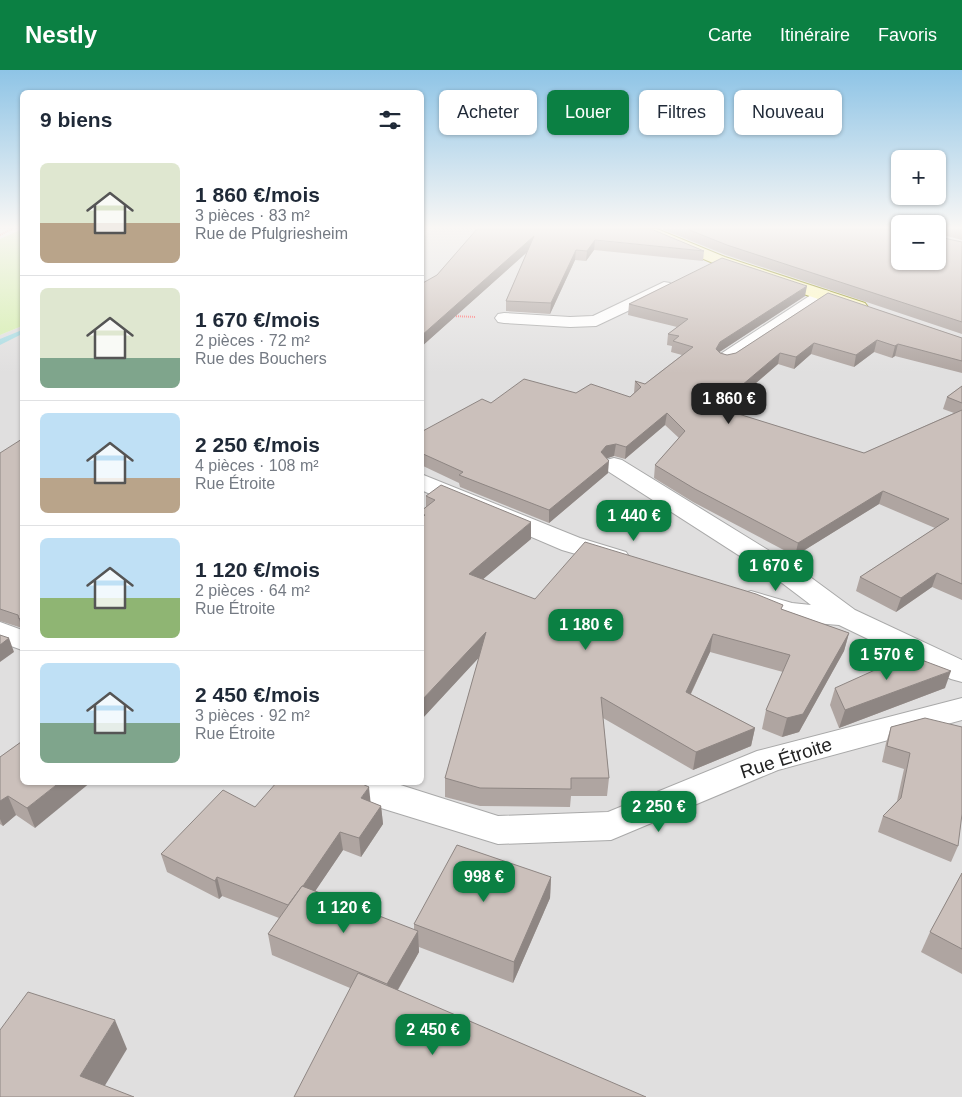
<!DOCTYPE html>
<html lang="fr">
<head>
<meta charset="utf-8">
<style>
	:root { --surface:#fff; --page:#f2f2f3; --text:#1f2937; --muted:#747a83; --line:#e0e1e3; --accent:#0b8043 }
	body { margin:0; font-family:Helvetica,sans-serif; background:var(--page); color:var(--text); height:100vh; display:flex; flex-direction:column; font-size:19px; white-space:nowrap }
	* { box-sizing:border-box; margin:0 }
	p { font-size:16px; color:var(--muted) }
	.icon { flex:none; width:28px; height:28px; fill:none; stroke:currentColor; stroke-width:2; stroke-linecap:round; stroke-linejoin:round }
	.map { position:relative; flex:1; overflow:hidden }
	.panel { position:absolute; left:20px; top:20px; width:404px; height:695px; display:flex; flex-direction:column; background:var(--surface); border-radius:8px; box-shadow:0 1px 4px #0004 }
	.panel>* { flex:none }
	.guide { position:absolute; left:439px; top:20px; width:448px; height:45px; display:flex; gap:10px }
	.fabs { position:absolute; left:891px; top:80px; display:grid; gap:10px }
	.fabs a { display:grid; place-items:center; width:55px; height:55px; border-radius:8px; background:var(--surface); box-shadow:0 1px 4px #0004; font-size:25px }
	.price { position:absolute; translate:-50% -42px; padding:0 11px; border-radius:10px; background:var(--accent); color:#fff; font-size:16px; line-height:32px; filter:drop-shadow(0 1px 2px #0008) }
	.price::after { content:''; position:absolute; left:50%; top:30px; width:15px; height:11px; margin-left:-8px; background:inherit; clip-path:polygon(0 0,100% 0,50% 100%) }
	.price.current { background:#222; color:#fff }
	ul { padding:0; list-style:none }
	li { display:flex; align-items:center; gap:15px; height:125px; padding:0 20px }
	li+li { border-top:1px solid var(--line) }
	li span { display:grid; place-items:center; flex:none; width:140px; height:100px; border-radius:8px; color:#555 }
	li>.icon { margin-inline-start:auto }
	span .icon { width:60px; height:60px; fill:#fffc; stroke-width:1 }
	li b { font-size:21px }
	h2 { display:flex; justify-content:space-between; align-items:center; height:60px; padding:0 20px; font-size:21px }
	.tag { padding:0 18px; border-radius:8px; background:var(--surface); box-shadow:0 1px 4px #0004; font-size:18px; line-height:45px }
	.tag.current { background:var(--accent); color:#fff }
	header { display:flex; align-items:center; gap:30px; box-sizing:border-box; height:70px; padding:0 25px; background:var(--accent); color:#fff }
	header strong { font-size:24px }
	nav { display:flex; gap:28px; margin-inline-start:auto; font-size:18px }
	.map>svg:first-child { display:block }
</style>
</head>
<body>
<header>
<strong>Nestly</strong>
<nav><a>Carte</a><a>Itinéraire</a><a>Favoris</a></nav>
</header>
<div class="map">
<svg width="962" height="1027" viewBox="0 0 962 1027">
	<rect width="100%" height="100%" fill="#f2eee9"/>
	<path fill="#e0dfdf" d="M432 159H900V191H938V159H962V1027H0V265L22 256V712H421V169Z"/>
	<path fill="#d4eead" d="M22 159V256L0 265V169Z"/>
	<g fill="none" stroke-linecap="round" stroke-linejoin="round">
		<path fill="#a7dbe2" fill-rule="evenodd" d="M22 260V264L0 275V269Z"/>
		<g stroke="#a9a9a9" stroke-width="2">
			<g id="street">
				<path d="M664 212 670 213 672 217 670 221 596 256 570 257 504 253 498 252 495 248 498 244 504 243 570 247 593 246Z"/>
				<path d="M823 220 829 221 832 225 829 229 733 293 726 295 719 293 716 289 719 285 817 221Z"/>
				<path d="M614 388 622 390 802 501 855 540 962 590V612L951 609 839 555 790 551 741 536 737 530 741 524 751 521 792 533 811 535 782 513 606 400 602 395 606 390Z"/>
				<path d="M421 404 580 468 626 482 630 488 626 494 617 496 562 480 421 420Z"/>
				<path d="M0 552 22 560V580L0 572Z"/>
				<path d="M962 628V650L778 700 611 770 498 774 381 738 342 721 337 712H391L498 746 608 742 757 681Z"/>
			</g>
		</g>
		<g stroke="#828200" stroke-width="2">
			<path id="secondary" d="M637 159H657L725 187 865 233 868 237 865 241 859 242 853 241 713 193 639 162Z"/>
		</g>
		<g stroke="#ff6d6e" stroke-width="2" stroke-dasharray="1 1" stroke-linecap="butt">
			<path d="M0 165 12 159"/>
			<path d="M452 246 476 247"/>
		</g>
		<use href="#street" fill="#fff" fill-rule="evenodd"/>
		<use href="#secondary" fill="#fdf9bc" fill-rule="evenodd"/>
	</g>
	<g fill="#afa5a1">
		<path d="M477 159 704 181 703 191 594 180 586 191 575 190 550 244 506 241V231L527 182 421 277 437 205Z"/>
		<path d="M662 159H893L900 191 938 159H962V170L939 164V167L962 172V264L726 185Z"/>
		<path d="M828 223 962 268V303L895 286 892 288 874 282 854 297 811 284 794 299 778 294 725 340 864 383 954 343 943 339 947 327 962 316V530L932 517 896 542 856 521 860 507 935 458 879 434 795 486 693 432 654 408 655 395 679 368 665 355 625 389 614 386 607 388 608 403 549 453 460 417 459 413 421 395V362L491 333 576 323 630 327 634 323 635 311 645 314 682 285 671 282 672 276 667 275 668 264 677 257 628 245 629 234 805 226 719 282 727 285 736 283Z"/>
		<path d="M0 383 22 558 0 551Z"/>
		<path d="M426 426 531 469 483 509 535 529 781 539 849 563 844 581 799 662 782 667 762 659 766 640 783 602 710 582 691 624 755 658 751 676 693 700 603 648 609 708 607 726H571L570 737 480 736 445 727V708L479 587 421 650V441L426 437Z"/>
		<path d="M835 618H945L839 658 830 635Z"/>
		<path d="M925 648 958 776 951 792 878 762 883 746 897 731 904 699 882 692 886 673 891 657Z"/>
		<path d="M21 672 35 758 16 745 3 756 0 754V687Z"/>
		<path d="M371 732 381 736 383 754 361 787 343 780 315 821 414 860V854L551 807 550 828 513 913 419 877V882L398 920 350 918 272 885 268 864 279 848 222 826 219 829 167 802 161 784 255 737Z"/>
		<path d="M962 803V904L921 882 930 862Z"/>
	</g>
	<g fill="#8e8683">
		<path d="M534 166V176L421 277V266Z"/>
		<path d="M595 170 594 180 586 191 587 181Z"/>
		<path d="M576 180 575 190 550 244 551 233Z"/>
		<path d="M807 216 805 226 718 283 716 279 720 272Z"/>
		<path d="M877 270 874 282 854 297 856 285Z"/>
		<path d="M814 273 811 284 794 299 796 287Z"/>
		<path d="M898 274 895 286 892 288 895 276Z"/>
		<path d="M780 283 778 294 714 349 716 337Z"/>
		<path d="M667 343 665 355 625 389 626 377Z"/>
		<path d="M616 374 614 386 605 389 601 382 606 376Z"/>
		<path d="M609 391 608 403 549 453V440Z"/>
		<path d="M883 421 879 434 795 486 798 473Z"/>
		<path d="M531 452V469L469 521V504Z"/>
		<path d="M937 503 932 517 896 542 901 528Z"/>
		<path d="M22 546V558L19 549Z"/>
		<path d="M486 562V580L421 650V631Z"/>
		<path d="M849 563 844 581 799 662 782 667 787 648Z"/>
		<path d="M713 564 710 582 683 640 686 622Z"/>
		<path d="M0 566 9 568 14 582 0 592Z"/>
		<path d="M951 601 945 618 839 658 845 640Z"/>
		<path d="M755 658 751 676 693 700 696 682Z"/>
		<path d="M60 712H91L35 758 27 738Z"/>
		<path d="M369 717 371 736 361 728Z"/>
		<path d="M8 726 16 745 3 756 0 749V731Z"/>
		<path d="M381 736 383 754 361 787 359 768Z"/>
		<path d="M340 762 343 780 293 854 290 835Z"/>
		<path d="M217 807 222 826 219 829 215 811Z"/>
		<path d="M551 807 550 828 513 913 514 892Z"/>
		<path d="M418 861 419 882 389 935 387 914Z"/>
		<path d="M115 950 127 979 98 1027 80 1006Z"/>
	</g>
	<g fill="#cbc0bb" stroke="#8e8683">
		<path d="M477 159H651L704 181 595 170 587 181 576 180 551 233 506 231 534 166 421 266V214L437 205Z"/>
		<path d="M687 159H893L900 161V191H938V159H939V167L962 172V252L727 175Z"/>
		<path d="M722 188 807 216 720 272 716 279 720 283 727 285 736 283 828 223 962 268V291L898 274 895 276 877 270 856 285 814 273 796 287 780 283 716 337 864 383 962 340V514L937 503 901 528 860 507 949 449 883 421 798 473 695 419 655 395 685 361 667 343 626 377 616 374 606 376 601 382 609 391 549 440 459 405 463 402 421 383V362L482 329 491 333 524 309 576 323 591 314 630 327 641 317 635 311 645 314 693 277 673 271 679 266 668 264 688 249 629 234Z"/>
		<path d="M962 316V333L947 327Z"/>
		<path d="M22 369V546L19 549 18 545 0 539V383Z"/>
		<path d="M441 415 531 452 469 504 535 529 585 472 756 524 783 535 781 539 849 563 803 644 787 648 766 640 790 585 713 564 686 622 755 658 696 682 601 627 609 708H571V719L480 718 445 708 486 562 421 631V448L425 445 421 444V441L435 430 426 426Z"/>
		<path d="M0 565 9 568 0 575Z"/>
		<path d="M906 586H911L951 601 845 640 835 618Z"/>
		<path d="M925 648 962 657V744L958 776 883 746 901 728 910 683 887 676 891 657Z"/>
		<path d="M21 672 22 673V712H60L27 738 8 726 0 731V687Z"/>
		<path d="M277 712H358L369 717 361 728 381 736 359 768 340 762 303 816H302L288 835 217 807 215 811 161 784 223 720 255 737Z"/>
		<path d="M457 775 551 807 514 892 414 854Z"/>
		<path d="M962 803V879L930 862Z"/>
		<path d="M302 816 418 861 387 914 268 864Z"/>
		<path d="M358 903 646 1027H294Z"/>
		<path d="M28 922 115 950 80 1006 134 1027H0V960Z"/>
	</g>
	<linearGradient id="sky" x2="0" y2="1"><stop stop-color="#8ec4e6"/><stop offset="0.52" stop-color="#f9f7f5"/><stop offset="1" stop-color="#f9f7f5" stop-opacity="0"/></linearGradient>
	<rect width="962" height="303" fill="url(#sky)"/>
	<g text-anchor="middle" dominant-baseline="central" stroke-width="5" stroke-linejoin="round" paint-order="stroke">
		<g font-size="19" fill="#222" stroke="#fff">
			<text transform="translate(786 688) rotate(-18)">Rue Étroite</text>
		</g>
	</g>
</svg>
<div class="fabs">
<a>+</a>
<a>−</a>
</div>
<b class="price current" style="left:729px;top:355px">1 860 €</b>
<b class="price" style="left:634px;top:472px">1 440 €</b>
<b class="price" style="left:776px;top:522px">1 670 €</b>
<b class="price" style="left:586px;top:581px">1 180 €</b>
<b class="price" style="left:887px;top:611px">1 570 €</b>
<b class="price" style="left:659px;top:763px">2 250 €</b>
<b class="price" style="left:484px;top:833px">998 €</b>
<b class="price" style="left:344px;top:864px">1 120 €</b>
<b class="price" style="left:433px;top:986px">2 450 €</b>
<div class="guide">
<a class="tag">Acheter</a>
<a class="tag current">Louer</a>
<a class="tag">Filtres</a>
<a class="tag">Nouveau</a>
</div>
<section class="panel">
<h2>9 biens<svg class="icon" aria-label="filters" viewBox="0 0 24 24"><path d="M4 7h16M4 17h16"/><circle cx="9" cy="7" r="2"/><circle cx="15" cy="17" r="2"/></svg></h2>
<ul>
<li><span style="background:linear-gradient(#dfe7d0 60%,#b9a48a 0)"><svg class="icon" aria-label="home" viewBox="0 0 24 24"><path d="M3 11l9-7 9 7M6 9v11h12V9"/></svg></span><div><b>1 860 €/mois</b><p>3 pièces · 83 m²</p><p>Rue de Pfulgriesheim</p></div></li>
<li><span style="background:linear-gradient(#dfe7d0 70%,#7fa58c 0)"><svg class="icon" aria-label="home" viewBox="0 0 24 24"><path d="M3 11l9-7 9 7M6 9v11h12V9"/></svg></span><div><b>1 670 €/mois</b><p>2 pièces · 72 m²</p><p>Rue des Bouchers</p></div></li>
<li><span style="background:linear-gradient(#bfe0f5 65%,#b9a48a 0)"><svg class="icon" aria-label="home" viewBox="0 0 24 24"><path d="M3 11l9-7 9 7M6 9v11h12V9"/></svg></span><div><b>2 250 €/mois</b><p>4 pièces · 108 m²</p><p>Rue Étroite</p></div></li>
<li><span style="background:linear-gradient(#bfe0f5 60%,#8fb573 0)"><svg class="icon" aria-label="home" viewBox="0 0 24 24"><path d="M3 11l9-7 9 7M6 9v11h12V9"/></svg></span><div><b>1 120 €/mois</b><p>2 pièces · 64 m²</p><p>Rue Étroite</p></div></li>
<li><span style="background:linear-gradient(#bfe0f5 60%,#7fa58c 0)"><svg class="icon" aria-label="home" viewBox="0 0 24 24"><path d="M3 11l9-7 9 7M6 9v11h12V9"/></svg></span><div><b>2 450 €/mois</b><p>3 pièces · 92 m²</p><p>Rue Étroite</p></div></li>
</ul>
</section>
</div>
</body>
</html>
